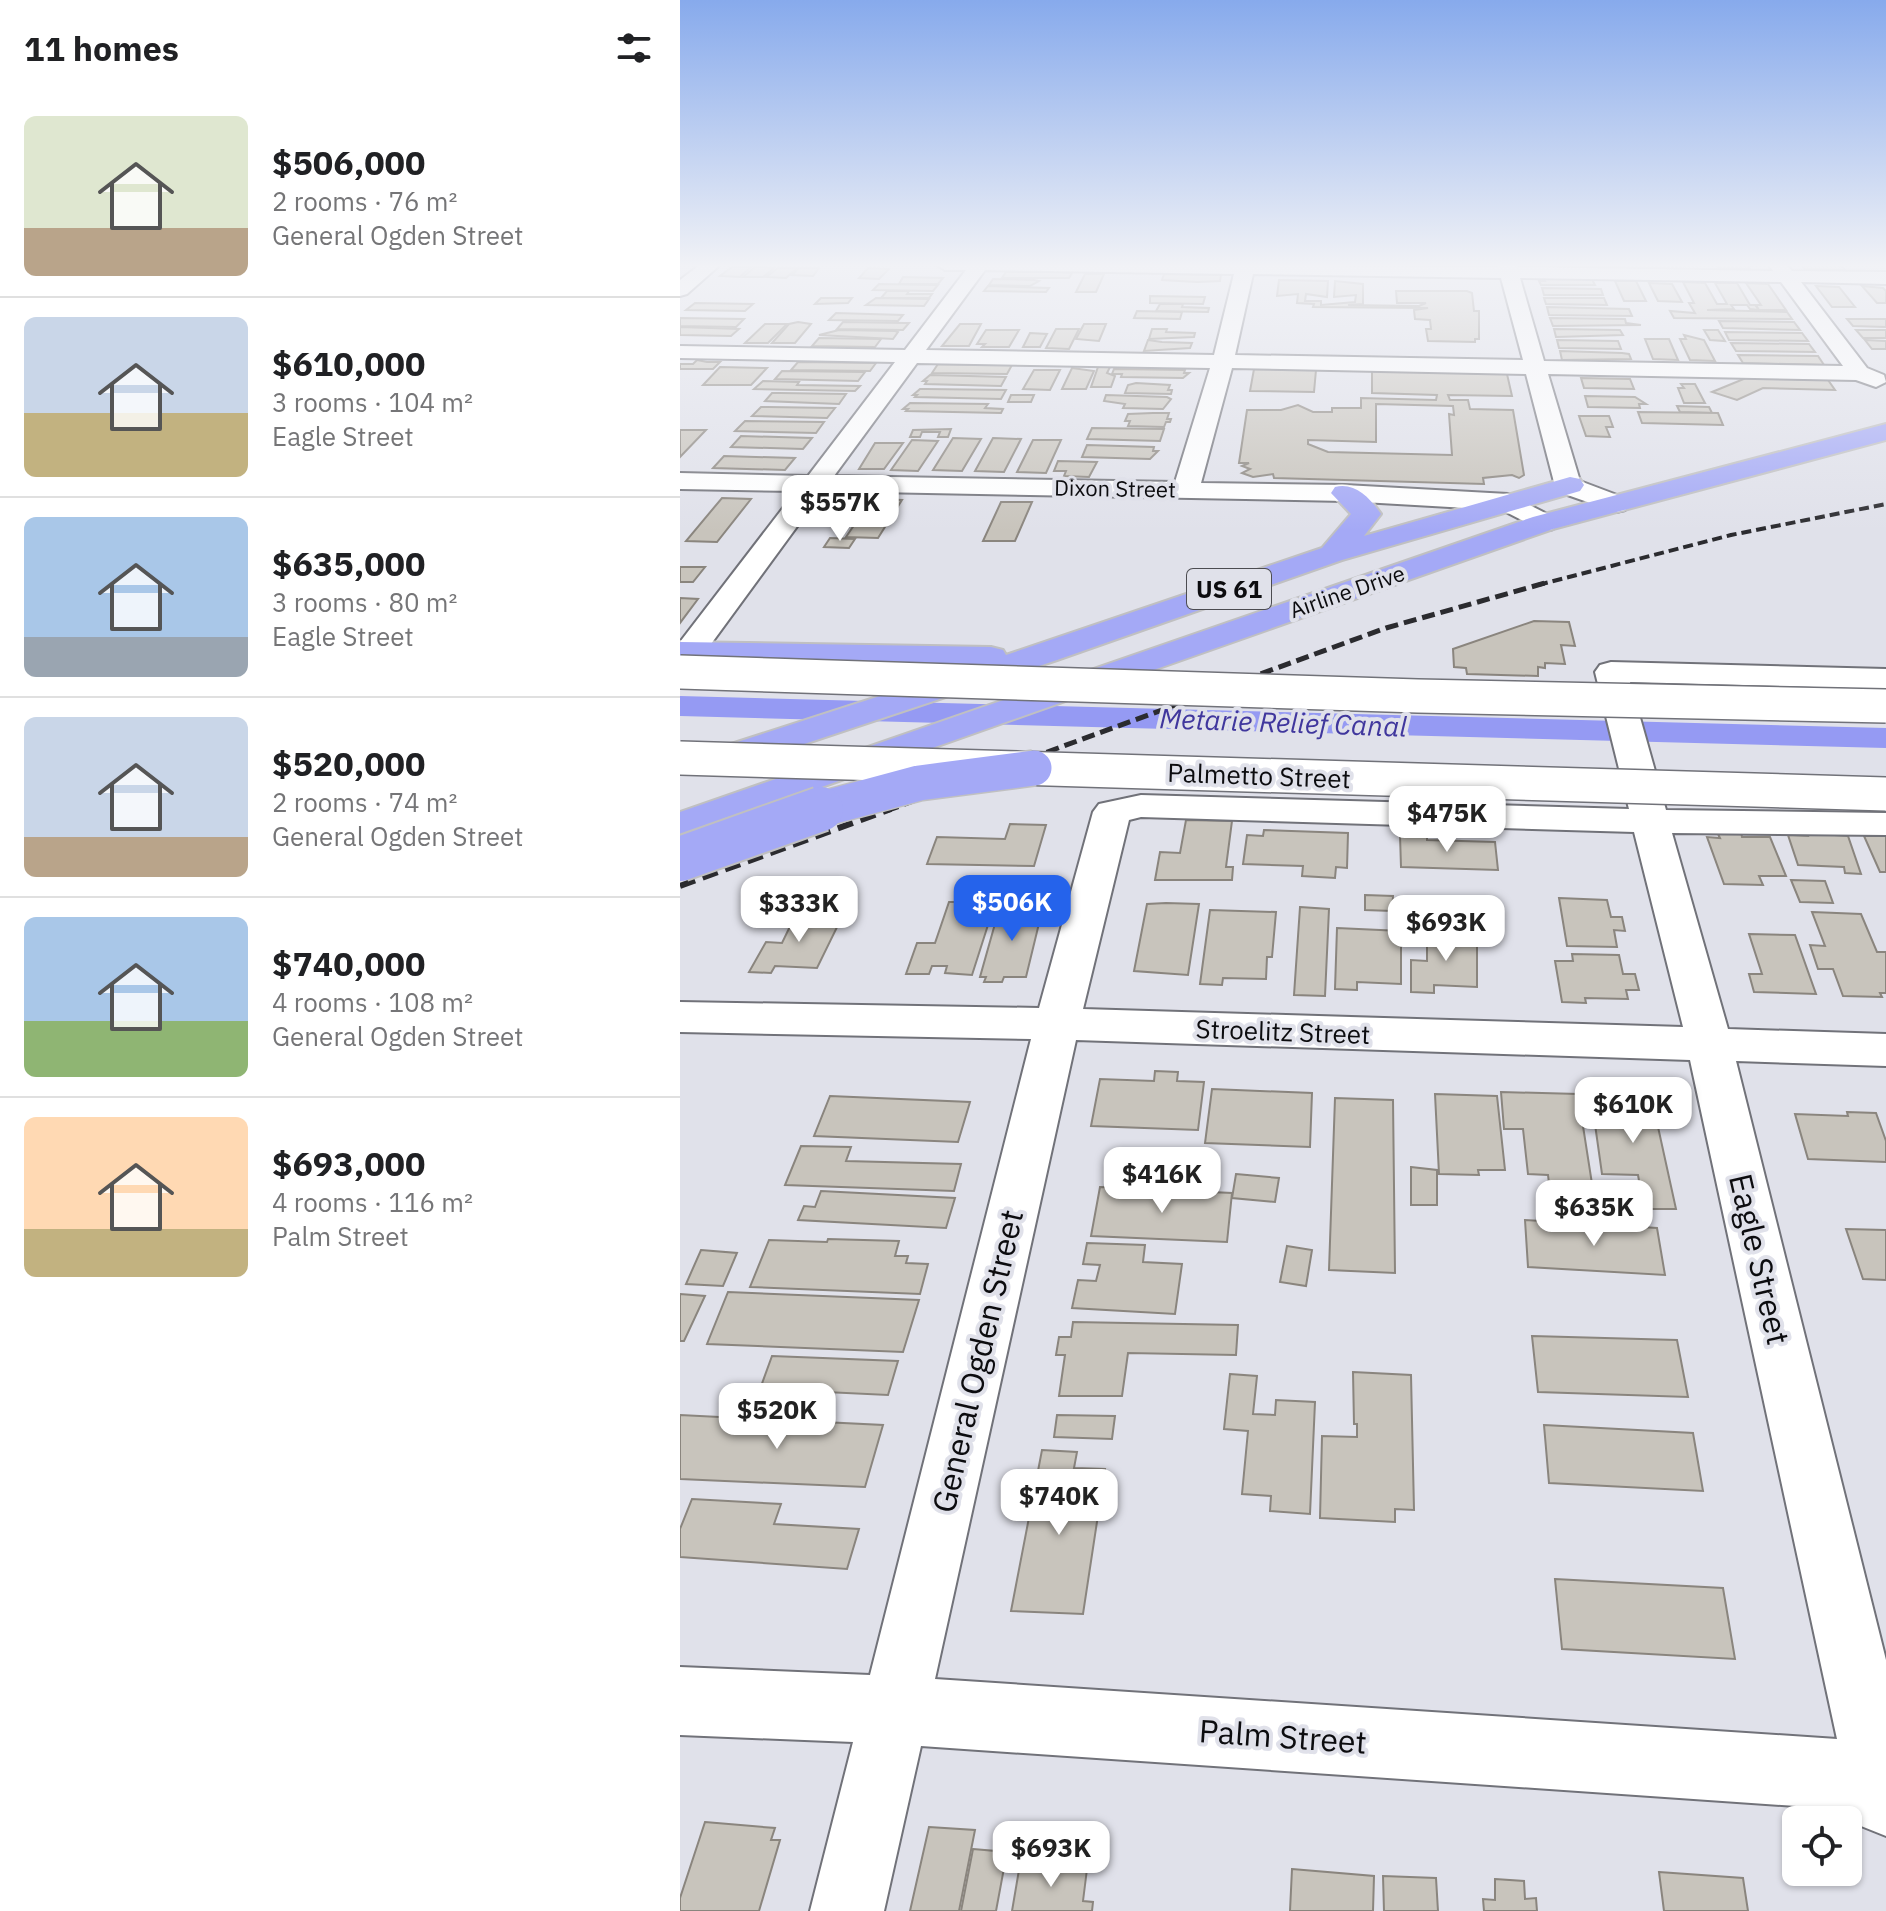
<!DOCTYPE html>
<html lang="en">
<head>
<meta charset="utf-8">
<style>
	:root { --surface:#fff; --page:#f6f6f6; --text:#202124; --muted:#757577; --line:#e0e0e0; --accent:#2563eb }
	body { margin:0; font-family:"IBM Plex Sans",sans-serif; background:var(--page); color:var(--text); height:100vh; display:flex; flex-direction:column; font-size:30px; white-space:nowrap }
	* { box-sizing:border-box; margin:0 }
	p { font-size:26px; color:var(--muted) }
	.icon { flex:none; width:44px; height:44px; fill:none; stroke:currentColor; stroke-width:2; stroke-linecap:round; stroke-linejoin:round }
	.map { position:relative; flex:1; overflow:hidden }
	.details { display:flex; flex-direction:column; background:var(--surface); width:680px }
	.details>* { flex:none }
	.fabs { position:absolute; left:1102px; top:1806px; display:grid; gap:16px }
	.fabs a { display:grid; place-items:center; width:80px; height:80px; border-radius:12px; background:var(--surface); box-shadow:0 2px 6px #0004; font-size:40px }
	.price { position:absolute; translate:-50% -68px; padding:0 18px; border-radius:16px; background:#fff; color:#222; font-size:26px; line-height:52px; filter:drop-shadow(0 2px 4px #0008) }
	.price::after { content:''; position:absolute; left:50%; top:48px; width:24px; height:18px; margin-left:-12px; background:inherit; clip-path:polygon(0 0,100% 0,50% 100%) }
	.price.on { background:var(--accent); color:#fff }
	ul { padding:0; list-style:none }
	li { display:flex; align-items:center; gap:24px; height:200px; padding:0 24px }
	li+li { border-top:2px solid var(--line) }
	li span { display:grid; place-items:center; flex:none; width:224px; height:160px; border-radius:12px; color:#555 }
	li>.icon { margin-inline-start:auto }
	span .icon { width:96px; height:96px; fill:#fffc; stroke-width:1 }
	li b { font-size:34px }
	h2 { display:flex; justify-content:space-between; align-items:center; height:96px; padding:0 24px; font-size:34px }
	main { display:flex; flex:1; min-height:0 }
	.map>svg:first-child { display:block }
</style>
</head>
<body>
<main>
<section class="details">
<h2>11 homes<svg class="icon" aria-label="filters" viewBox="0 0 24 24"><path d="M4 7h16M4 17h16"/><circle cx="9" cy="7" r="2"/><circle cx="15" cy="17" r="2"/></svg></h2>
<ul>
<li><span style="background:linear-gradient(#dfe7d0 70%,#b9a48a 0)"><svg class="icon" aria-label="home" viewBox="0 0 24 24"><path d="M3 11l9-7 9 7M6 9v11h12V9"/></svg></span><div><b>$506,000</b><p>2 rooms · 76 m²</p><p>General Ogden Street</p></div></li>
<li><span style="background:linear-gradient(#c9d6e8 60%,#c2b280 0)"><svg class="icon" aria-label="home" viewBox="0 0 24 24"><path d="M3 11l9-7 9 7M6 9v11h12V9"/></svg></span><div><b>$610,000</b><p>3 rooms · 104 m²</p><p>Eagle Street</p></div></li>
<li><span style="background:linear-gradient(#a9c7e8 75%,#9aa5b1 0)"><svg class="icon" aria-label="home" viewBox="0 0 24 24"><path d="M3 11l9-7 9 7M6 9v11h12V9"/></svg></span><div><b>$635,000</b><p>3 rooms · 80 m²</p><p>Eagle Street</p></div></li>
<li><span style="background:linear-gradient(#c9d6e8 75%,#b9a48a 0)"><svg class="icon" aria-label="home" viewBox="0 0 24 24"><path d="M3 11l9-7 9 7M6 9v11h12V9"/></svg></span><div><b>$520,000</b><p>2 rooms · 74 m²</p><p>General Ogden Street</p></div></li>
<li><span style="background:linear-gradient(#a9c7e8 65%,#8fb573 0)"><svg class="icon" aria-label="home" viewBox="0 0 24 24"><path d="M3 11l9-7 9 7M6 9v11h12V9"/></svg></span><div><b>$740,000</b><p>4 rooms · 108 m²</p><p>General Ogden Street</p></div></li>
<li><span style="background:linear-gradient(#ffd9b3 70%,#c2b280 0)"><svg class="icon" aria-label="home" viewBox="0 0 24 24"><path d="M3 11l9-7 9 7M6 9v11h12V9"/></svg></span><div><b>$693,000</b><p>4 rooms · 116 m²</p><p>Palm Street</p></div></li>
</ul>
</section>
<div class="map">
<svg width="1206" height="1911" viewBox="0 0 1206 1911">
	<rect width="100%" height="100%" fill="#e0e1ea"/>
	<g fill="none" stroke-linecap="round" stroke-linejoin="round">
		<path fill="#959af3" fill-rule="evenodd" d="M0 696 1206 728V748L0 716Z"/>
	</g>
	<g fill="#c8c4bc" stroke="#8a857e" stroke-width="2" fill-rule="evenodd">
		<path d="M756 264H814L815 268 757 267Z"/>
		<path d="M1037 264H1071L1072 266H1068L1070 269 1039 268Z"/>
		<path d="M1126 264H1160L1165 270 1125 269 1122 266H1128Z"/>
		<path d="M52 267H71L60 277 40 276Z"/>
		<path d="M75 267 94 268 83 277H63Z"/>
		<path d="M98 268H117L106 278 86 277Z"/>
		<path d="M119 268H139L133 276 112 275Z"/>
		<path d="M188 268 209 269 199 279 179 278Z"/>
		<path d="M326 272H379L392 273 389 278H322Z"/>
		<path d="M405 274H424L416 292H396Z"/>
		<path d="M484 274 541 275 540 281 517 282 482 280Z"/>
		<path d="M223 277 263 278 258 284H219Z"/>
		<path d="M313 279 354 280 359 281 350 286 309 285Z"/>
		<path d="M864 279H912L915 285H861L859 281H865Z"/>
		<path d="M599 280 648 281 647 297 626 294 625 301H641V305L675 302 676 295 654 297 655 281 683 284V304L668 305 739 306 746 303H717L716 291H787L792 293 794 311H799V339H795V342L748 341 746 329H751L750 320 735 319 734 310 748 308 633 307 634 304 617 303 618 294 597 296Z"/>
		<path d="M935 281H956L966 301H944Z"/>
		<path d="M1003 282 1025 283 1037 304H1047L1035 283H1057L1070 305H1075L1079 310 1070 309 1067 305H1051L1054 309 1027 310 1107 312 1112 319 994 318 990 311 1015 313 1009 303H1014Z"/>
		<path d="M969 283 992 284 1002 302 978 301Z"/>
		<path d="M1066 283 1088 284 1106 310H1079L1076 305H1081Z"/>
		<path d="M199 284 258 285 253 291 193 290Z"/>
		<path d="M308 286 369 288 366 292 304 291Z"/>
		<path d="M1136 286 1159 287 1175 307H1152Z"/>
		<path d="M1182 286 1203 288 1206 291V303H1197Z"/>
		<path d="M862 288 921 289 923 295H864Z"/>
		<path d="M207 291H229L227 294H252L249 298H201Z"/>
		<path d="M470 296 525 297 523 304 470 303Z"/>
		<path d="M141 298H172L168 303 135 304Z"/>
		<path d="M196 298 249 299 244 306 186 305Z"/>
		<path d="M864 298H924L927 305 866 304Z"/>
		<path d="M15 303 73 304 65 311 6 310Z"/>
		<path d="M480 304H503L502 307 529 308 528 312 476 311Z"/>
		<path d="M867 307 949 309 952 316 869 315Z"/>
		<path d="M457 311 502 312 500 319 454 318Z"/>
		<path d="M156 313 223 315 218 321 149 320Z"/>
		<path d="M0 318 64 319 56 327 0 326Z"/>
		<path d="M870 318 945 319 946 323 961 325 873 326Z"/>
		<path d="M1167 319H1206V327L1173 326Z"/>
		<path d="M1039 321 1114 322 1120 330 1043 328Z"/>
		<path d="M118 322 131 324 115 343H92L109 324Z"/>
		<path d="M163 322 224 323H229L223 330 157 329Z"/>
		<path d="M85 324H107L88 343H65Z"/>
		<path d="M280 324H301L289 346H262Z"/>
		<path d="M404 324H426L419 341 396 339Z"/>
		<path d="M0 327 59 329 51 336 0 335Z"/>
		<path d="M376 329H399L389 349 366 348Z"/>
		<path d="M472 329H487L486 332 515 333 514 337 469 339Z"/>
		<path d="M874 329 940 330 943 335 876 337Z"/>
		<path d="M159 330 215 331 218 332 213 339 139 335Z"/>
		<path d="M306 330H339L329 347H302L305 344H297Z"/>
		<path d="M1024 330H1038L1045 341 1030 340Z"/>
		<path d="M1176 330H1206V338H1183Z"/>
		<path d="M1045 332 1122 333 1128 341 1049 340Z"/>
		<path d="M350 333 367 334 360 347H343Z"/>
		<path d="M1004 335 1024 340 1035 361 1010 360 1000 339H1006Z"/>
		<path d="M139 338 201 339 195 347 132 346Z"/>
		<path d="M965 339H989L998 360 973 359Z"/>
		<path d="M468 340 482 342 512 343 510 348 464 351Z"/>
		<path d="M877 340 938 341 941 349 879 348Z"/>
		<path d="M1185 340 1206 341V349H1192Z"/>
		<path d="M1051 343 1129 344 1135 352 1056 351Z"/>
		<path d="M880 351 942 353 949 354 951 359 882 360Z"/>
		<path d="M1058 355 1138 356 1144 365 1063 363Z"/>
		<path d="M17 360 27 362H40L33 369H0V364H13Z"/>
		<path d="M118 362 196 363 190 371 111 370Z"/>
		<path d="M258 364 332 365 327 374 252 373Z"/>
		<path d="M40 367 87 368 71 385H23Z"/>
		<path d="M418 367H430L427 373 435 376 431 387H411Z"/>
		<path d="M392 368 414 371 406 389H382Z"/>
		<path d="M434 369 505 370 504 373H509L503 378 441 377 442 374H432Z"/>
		<path d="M574 369 636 370 634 392 570 391Z"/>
		<path d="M354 370H380L370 390 343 389Z"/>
		<path d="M102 371 185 372 178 381 95 379Z"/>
		<path d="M692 371 827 374 832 396 768 395 770 400H788L790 409 833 410 844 475 839 478 832 475 803 478 804 484 594 478 593 474 573 477 562 473 570 469 562 466 569 463H559L567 410H601L618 405 633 412H652V408H681V398L756 400 757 395 692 393ZM696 404 773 406 774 415 769 414 772 455 648 452 628 444V440L696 442Z"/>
		<path d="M250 375 326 377 321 386 245 384 247 381H243Z"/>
		<path d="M901 378 950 379 954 389 904 388Z"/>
		<path d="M1066 378 1148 380 1155 390 1083 388 1057 400 1032 392Z"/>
		<path d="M83 381 119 382 117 385 180 386 175 391 74 389Z"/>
		<path d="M456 383 490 385 488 390H492L491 394 445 393 448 385Z"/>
		<path d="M1001 384H1015L1025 403H1004L998 388H1004Z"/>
		<path d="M240 389H247L326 390 321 399 235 397 237 395H233Z"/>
		<path d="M92 393H100L166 394 159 404 85 401Z"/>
		<path d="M331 395H354L351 402H328Z"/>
		<path d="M426 395 487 397 491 399 483 409 443 408 445 404 424 401Z"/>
		<path d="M905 396 955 397 966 404H959L960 408 908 407Z"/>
		<path d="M230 403 308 404 305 408 323 409 321 413 226 411 228 409H223Z"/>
		<path d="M997 406 1029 407 1032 413 1000 412Z"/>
		<path d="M81 407H88L155 408 147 418 72 416Z"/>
		<path d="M958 412 1038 413 1043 425 962 423Z"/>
		<path d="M473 413H489L487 419H491L490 422H486L484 427 448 426 450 421H445L448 414Z"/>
		<path d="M899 416H929L933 427H926L930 437 906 436Z"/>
		<path d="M65 421 144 422 136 433 55 431Z"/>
		<path d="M412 428 484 429 480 441 407 439Z"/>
		<path d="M271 429 268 437H258L260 432H242L240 437H230L233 430Z"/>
		<path d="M0 430H26L0 457Z"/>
		<path d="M61 436 132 438 123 449 51 447Z"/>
		<path d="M273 438 301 439 282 471 253 470Z"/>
		<path d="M313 438 341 439 324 472 295 471Z"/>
		<path d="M232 440 258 441 238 471 211 470Z"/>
		<path d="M353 440H381L366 473 337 472Z"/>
		<path d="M195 443H223L204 469H179Z"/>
		<path d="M407 445 474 447 473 451H478L470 459 402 457Z"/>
		<path d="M44 456 115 458 105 470 33 468Z"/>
		<path d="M378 461 417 462 409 477 384 476 386 471H374Z"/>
		<path d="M42 498 71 499 37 542 6 541Z"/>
		<path d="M192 499 222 500 198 538 166 537Z"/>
		<path d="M321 502H352L335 541H303Z"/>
		<path d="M150 538 175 539 169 548 144 547Z"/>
		<path d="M0 567H25L13 582H0Z"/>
		<path d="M0 598 18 599 0 623Z"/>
		<path d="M854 621 889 622 895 646 881 645 885 664 865 663V668L858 667V676L787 674 786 668 774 667 773 649Z"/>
		<path d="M506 820 552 821 546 867H553L552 880H475L480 852 500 853Z"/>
		<path d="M330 824 366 825 354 866 247 864 257 837 325 839Z"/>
		<path d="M584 830 668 833 667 868 656 867 655 878 622 876 623 866 563 864 567 835 583 836Z"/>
		<path d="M1037 832H1061L1062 837H1090L1106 876H1079L1083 885 1044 884 1027 837 1040 838Z"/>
		<path d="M1127 833 1168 836 1181 874 1165 873 1164 867 1118 865 1108 835 1128 836Z"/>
		<path d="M720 835 747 836V840L815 842 818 870 721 867Z"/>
		<path d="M1184 836H1206V872H1200Z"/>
		<path d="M1111 880 1145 881 1153 903 1120 902Z"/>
		<path d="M285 888H311L306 903H315L292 975 265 973 267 966H252L249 974H226L237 943H255L269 902H280Z"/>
		<path d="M685 895 713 896 712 911 685 910Z"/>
		<path d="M879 898 927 900 931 917H942L945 931 934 930 937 947 887 946Z"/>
		<path d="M486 903 519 904 508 975 454 971 467 904Z"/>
		<path d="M320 906 363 907 346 977H324L322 982H304L306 977H300Z"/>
		<path d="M620 907 649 909 645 996 614 995Z"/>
		<path d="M530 910 596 912 592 957H587L586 979 543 978 542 985 520 984Z"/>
		<path d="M1132 912 1181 914 1197 952H1206V993H1200L1202 997 1163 996 1153 969H1138L1130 945 1145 946Z"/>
		<path d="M116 914 162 917 137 968 95 966 91 973 69 972 86 942 102 943Z"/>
		<path d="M657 928 721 931V984L677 982V990L655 989Z"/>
		<path d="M747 933 797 935V987L754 985V993L731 992V960L747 961Z"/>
		<path d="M1069 934 1115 935 1136 994 1074 992 1069 974H1082Z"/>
		<path d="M892 954 939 955 943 974H955L959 990H946L948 999 905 998 906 1003 882 1002 875 961H893Z"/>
		<path d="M475 1071 498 1072 497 1081 524 1082 518 1130 411 1126 420 1079 474 1081Z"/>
		<path d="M532 1089 632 1093 630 1147 525 1143Z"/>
		<path d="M821 1092 898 1094 915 1203 871 1201 868 1175 848 1174 843 1129H824Z"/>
		<path d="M937 1093 971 1095 996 1209H964L958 1175 922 1174 911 1096 937 1097Z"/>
		<path d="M755 1094 817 1096 825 1170H798L799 1175 759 1174Z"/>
		<path d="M150 1096 290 1102 278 1142 134 1136Z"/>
		<path d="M655 1098 713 1100 715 1273 649 1270Z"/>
		<path d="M1167 1112 1196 1113 1206 1141V1162L1128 1159 1115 1114 1168 1116Z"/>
		<path d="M121 1146 171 1147 166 1161 281 1164 274 1191 105 1185Z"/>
		<path d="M731 1167 757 1170V1205H731Z"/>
		<path d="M556 1174 599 1178 595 1202 552 1198Z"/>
		<path d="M916 1185H957L963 1215 921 1214Z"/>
		<path d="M420 1187 552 1193 547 1242 411 1236Z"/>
		<path d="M141 1191 275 1198 266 1228 118 1220 124 1206 135 1207Z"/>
		<path d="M845 1220 977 1228 985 1275 848 1267Z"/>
		<path d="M1166 1229 1206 1230V1280L1183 1279Z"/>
		<path d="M148 1239 219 1241 215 1256H228L226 1263 248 1264 240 1294 70 1287 89 1240 147 1242Z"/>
		<path d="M407 1243 465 1245 463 1262 502 1264 495 1314 392 1308 398 1280 416 1281 420 1265 403 1264Z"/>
		<path d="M607 1246 632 1250 626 1286 600 1282Z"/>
		<path d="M21 1250 57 1253 43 1286 6 1284Z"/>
		<path d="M48 1292 239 1300 223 1352 27 1344Z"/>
		<path d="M0 1294 25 1296 4 1341H0Z"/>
		<path d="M393 1322 558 1325 556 1355 448 1353 442 1396H379L385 1355H376L379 1337H391Z"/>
		<path d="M852 1336 997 1340 1008 1397 858 1392Z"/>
		<path d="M92 1356 218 1361 208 1395 80 1389Z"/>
		<path d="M673 1372 731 1375 734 1510 715 1509V1522L640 1518 642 1436 677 1437V1424H674Z"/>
		<path d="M550 1374 577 1376 573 1414 595 1415 596 1400 635 1402 630 1514 590 1511 591 1496 562 1494 568 1431 544 1429Z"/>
		<path d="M0 1415 203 1425 185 1487 0 1479Z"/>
		<path d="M377 1415 435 1416 432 1439 374 1437Z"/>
		<path d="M864 1425 1013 1433 1023 1491 869 1483Z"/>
		<path d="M362 1450 397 1452 394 1468 425 1469 403 1614 331 1611Z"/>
		<path d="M12 1499 101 1504 94 1524 179 1529 167 1569 0 1557V1529Z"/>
		<path d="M875 1579 1043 1588 1055 1659 882 1649Z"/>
		<path d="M25 1822 95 1828 91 1840H100L79 1911H0V1898Z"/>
		<path d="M249 1827 295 1830 279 1911H230Z"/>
		<path d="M293 1849 327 1852 316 1911H281Z"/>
		<path d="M340 1864 407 1869 403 1901 413 1902 412 1911H332Z"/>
		<path d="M612 1869 694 1876 693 1911H610Z"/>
		<path d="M979 1872 1063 1878 1068 1911H984Z"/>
		<path d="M703 1876 756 1878 758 1911H704Z"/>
		<path d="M815 1879 844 1881 845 1899 856 1898 857 1911H804L803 1899 815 1900Z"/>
	</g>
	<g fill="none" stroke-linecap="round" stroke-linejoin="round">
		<g stroke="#717279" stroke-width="4">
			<g id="minor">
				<path d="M21 264H41L7 294 0 296V280Z"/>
				<path d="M256 264 818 267V264H836L837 267 1093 271 1088 264H1106L1112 271 1206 272V284L1121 282 1187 368 1204 375 1206 382 1196 387 1176 380 868 374 900 481 945 498 949 504 945 510 936 512 879 492 875 486 846 374 552 368 521 483 665 485 828 494 873 517 877 523 873 529 863 531 822 510 665 501 143 491 20 659 9 661 0 659V642L116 491 0 489V473L128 476 215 362 0 358V346L225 350 286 270H265ZM305 270 554 274 534 355 246 350ZM573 274 821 278 843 360 555 355ZM840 278 1101 282 1163 366 864 361ZM237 363 530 368 495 482 154 476Z"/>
				<path d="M931 662 1206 669V689L950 682 986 810 1206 813V835L992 833 1048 1029 1206 1034V1066L1056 1061 1206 1660V1836L1181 1826 1174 1810 241 1746 204 1911H130L173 1742 0 1735V1667L190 1675 351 1039 0 1032V1002L359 1008 413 812 419 804 461 795 949 809 915 672 920 665ZM461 817 954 832 1003 1027 403 1009 449 820ZM396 1040 1010 1060 1157 1739 255 1679Z"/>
			</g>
		</g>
		<g stroke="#c0c0c1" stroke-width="4">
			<g id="highway">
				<path d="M1206 424V440L873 529 0 837V812L853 517Z"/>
				<path d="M890 477 900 479 904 485 900 491 662 560 377 660 43 771 30 774 17 771 11 763 17 755 290 667 0 662V642L311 647 323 650 326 655 642 548 671 514 651 493 655 487C675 482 690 498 701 514L684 536Z"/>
			</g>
		</g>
		<use href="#minor" fill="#fff" fill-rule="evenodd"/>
		<use href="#highway" fill="#a4a9f6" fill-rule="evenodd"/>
		<path stroke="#2b2b2f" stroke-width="4" stroke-dasharray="10 5" stroke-linecap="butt" d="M858 585 1051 535 1206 504"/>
		<path stroke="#2b2b2f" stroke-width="5" stroke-dasharray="13 6" stroke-linecap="butt" d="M206 811 706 628 865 583"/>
		<path stroke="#2b2b2f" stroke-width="6" stroke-dasharray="16 8" stroke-linecap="butt" d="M0 886 211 809"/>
		<g stroke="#717279" stroke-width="36" stroke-linecap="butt">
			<g id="minor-bridge">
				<path d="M0 672 738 696 1206 706"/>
				<path d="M0 758 1206 794"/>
			</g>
		</g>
		<g stroke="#c0c0c1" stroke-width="38" stroke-linecap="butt">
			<path id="highway-bridge-far1" d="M135 811 239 783 354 768"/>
		</g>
		<g stroke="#c0c0c1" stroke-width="48" stroke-linecap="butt">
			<path id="highway-bridge" d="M0 859 141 809"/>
		</g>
		<use href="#minor-bridge" stroke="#fff" stroke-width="33"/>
		<use href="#highway-bridge-far1" stroke="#a4a9f6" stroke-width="35"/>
		<use href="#highway-bridge" stroke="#a4a9f6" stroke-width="44"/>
	</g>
	<linearGradient id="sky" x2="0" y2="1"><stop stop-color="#87aaec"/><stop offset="0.5" stop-color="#f1f2f6"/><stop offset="1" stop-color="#f1f2f6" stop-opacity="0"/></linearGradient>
	<rect width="1206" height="531" fill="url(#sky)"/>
	<g text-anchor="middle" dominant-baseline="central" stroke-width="8" stroke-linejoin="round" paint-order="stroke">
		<g font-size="22" fill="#0c0c0f" stroke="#e0e1ea">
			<text transform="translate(435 488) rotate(1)">Dixon Street</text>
			<text transform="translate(667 591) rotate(-19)">Airline Drive</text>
		</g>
		<rect fill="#e0e1ea" stroke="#4c4c51" stroke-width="2" x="507" y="569" width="84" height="40" rx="6"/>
		<g font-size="24" font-weight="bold" fill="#0c0c0f">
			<text x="549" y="589">US 61</text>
		</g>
		<g font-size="26" fill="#0c0c0f" stroke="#e0e1ea">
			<text transform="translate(579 775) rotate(2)">Palmetto Street</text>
			<text transform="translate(603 1031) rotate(2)">Stroelitz Street</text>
		</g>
		<g font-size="28" font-style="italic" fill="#40379d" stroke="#e0e1ea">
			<text transform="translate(603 722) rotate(2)">Metarie Relief Canal</text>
		</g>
		<g font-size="32" fill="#0c0c0f" stroke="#e0e1ea">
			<text transform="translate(1080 1259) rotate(77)">Eagle Street</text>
			<text transform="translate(297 1361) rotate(-77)">General Ogden Street</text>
			<text transform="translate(603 1736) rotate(4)">Palm Street</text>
		</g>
	</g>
</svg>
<div class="fabs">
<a><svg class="icon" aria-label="locate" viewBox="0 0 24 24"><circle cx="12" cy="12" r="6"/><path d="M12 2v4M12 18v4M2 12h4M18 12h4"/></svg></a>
</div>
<b class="price" style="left:160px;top:543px">$557K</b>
<b class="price" style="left:767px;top:854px">$475K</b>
<b class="price on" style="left:332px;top:943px">$506K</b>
<b class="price" style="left:119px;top:944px">$333K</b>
<b class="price" style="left:766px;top:963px">$693K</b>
<b class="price" style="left:953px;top:1145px">$610K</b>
<b class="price" style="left:482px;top:1215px">$416K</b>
<b class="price" style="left:914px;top:1248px">$635K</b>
<b class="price" style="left:97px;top:1451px">$520K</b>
<b class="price" style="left:379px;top:1537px">$740K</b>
<b class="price" style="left:371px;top:1889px">$693K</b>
</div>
</main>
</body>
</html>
